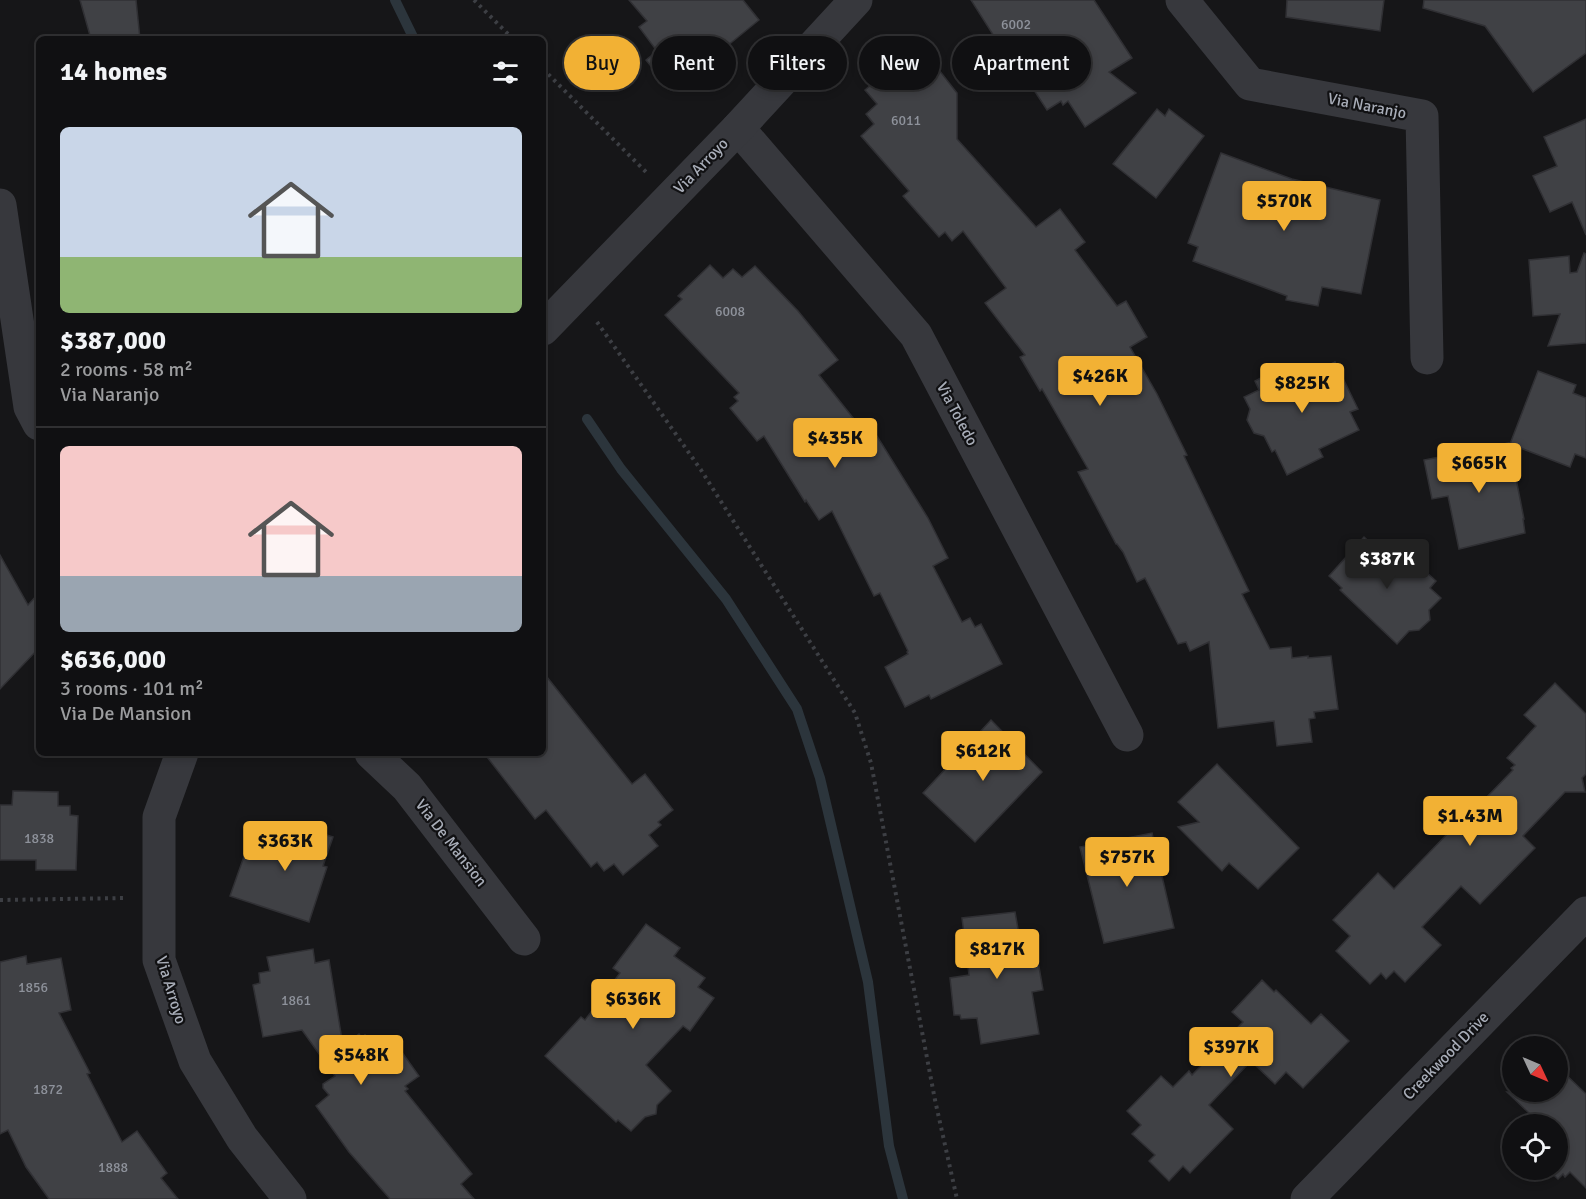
<!DOCTYPE html>
<html lang="en">
<head>
<meta charset="utf-8">
<style>
	:root { --surface:#101012; --page:#19191b; --text:#f1f3f6; --muted:#9c9d9f; --line:#303032; --accent:#f2b134 }
	body { margin:0; font-family:Signika,sans-serif; background:var(--page); color:var(--text); height:100vh; display:flex; flex-direction:column; font-size:22px; white-space:nowrap }
	* { box-sizing:border-box; margin:0 }
	p { font-size:20px; color:var(--muted) }
	.icon { flex:none; width:33px; height:33px; fill:none; stroke:currentColor; stroke-width:2; stroke-linecap:round; stroke-linejoin:round }
	.map { position:relative; flex:1; overflow:hidden }
	.panel { position:absolute; left:36px; top:36px; width:510px; height:720px; display:flex; flex-direction:column; background:var(--surface); border-radius:9px; box-shadow:0 3px 9px #0003,0 0 0 2px var(--line) }
	.panel>* { flex:none }
	.banner { position:absolute; left:564px; top:36px; width:570px; height:54px; display:flex; gap:12px }
	.needle { width:39px; rotate:134deg }
	.controls { position:absolute; left:1502px; top:1036px; display:grid; gap:12px }
	.controls a { display:grid; place-items:center; width:66px; height:66px; border-radius:50%; background:var(--surface); box-shadow:0 3px 9px #0003,0 0 0 2px var(--line); font-size:30px }
	.price { position:absolute; translate:-50% -51px; padding:0 14px; border-radius:6px; background:var(--accent); color:#111; font-size:20px; line-height:39px; filter:drop-shadow(0 2px 3px #0008) }
	.price::after { content:''; position:absolute; left:50%; top:36px; width:18px; height:14px; margin-left:-9px; background:inherit; clip-path:polygon(0 0,100% 0,50% 100%) }
	.price.active { background:#222; color:#fff }
	ul { padding:0; list-style:none }
	li { display:grid; align-content:center; gap:12px; height:318px; padding:0 24px }
	li+li { border-top:2px solid var(--line) }
	li span { display:grid; place-items:center; height:186px; border-radius:9px; color:#555 }
	li>.icon { margin-inline-start:auto }
	span .icon { width:108px; height:108px; fill:#fffc; stroke-width:1 }
	li b { font-size:26px }
	h2 { display:flex; justify-content:space-between; align-items:center; height:72px; padding:0 24px; font-size:26px }
	.chip { padding:0 21px; border-radius:27px; background:var(--surface); box-shadow:0 3px 9px #0003,0 0 0 2px var(--line); font-size:21px; line-height:54px }
	.chip.active { background:var(--accent); color:#111 }
	.map>svg:first-child { display:block }
</style>
</head>
<body>
<div class="map">
<svg width="1586" height="1199" viewBox="0 0 1586 1199">
	<rect width="100%" height="100%" fill="#161618"/>
	<g fill="none" stroke-linecap="round" stroke-linejoin="round">
		<g stroke="#2c353c" stroke-width="10">
			<path d="M395 0 414 39"/>
			<path d="M587 419 621 469 726 599 797 709 820 778 868 982 889 1146 903 1199"/>
		</g>
	</g>
	<g fill="#404145" stroke="#303034" stroke-width="1.5">
		<path d="M80 0H136L140 39H91Z"/>
		<path d="M629 0H743L759 20 684 81 683 80 671 90 646 60 657 51 639 27 647 21Z"/>
		<path d="M971 0H1094L1132 58 1109 72 1136 93 1085 127 1068 101 1063 105 1061 101 1047 110 1017 64 1016 71Z"/>
		<path d="M1287 0H1384L1380 31 1286 17Z"/>
		<path d="M1424 0H1586V53L1533 92 1485 26 1423 8Z"/>
		<path d="M898 61 918 84 923 80 925 82 939 70 957 93V139L1036 227 1060 209 1085 242 1075 250 1117 306 1126 301 1147 337 1130 347 1157 394 1187 455 1184 456 1249 591 1242 594 1270 649 1291 647 1292 658 1308 656V658L1331 656 1338 709 1314 712 1315 718 1309 719 1312 742 1277 746 1274 721 1218 728 1209 642 1190 651 1186 642 1178 644 1145 578 1137 582 1123 552 1117 544H1116L1078 472 1088 469 1042 389 1040 391 1020 357 1025 355 985 303 1006 288 963 231 952 241 945 232 939 237 903 196 909 191 861 136 874 124 866 114 877 104 865 90Z"/>
		<path d="M1157 109 1165 116 1169 109 1204 136 1156 198 1113 164Z"/>
		<path d="M1586 119V235L1572 202 1550 212 1533 176 1557 166 1544 137Z"/>
		<path d="M1221 153 1292 179 1380 200 1361 294 1322 287 1318 306 1286 300 1287 296 1193 261 1198 247 1188 243Z"/>
		<path d="M1584 253 1586 254V343L1548 346 1560 314 1533 316 1529 260 1569 256 1570 273 1577 272Z"/>
		<path d="M710 265 723 278 733 269 742 277 755 266 798 311 838 360 819 375 869 438 877 436 928 518 948 558 933 566 962 622 970 618 975 627 981 624 1002 664 931 699 929 695 905 707 885 667 908 654 907 652 908 651 880 593 874 596 832 511 819 520 806 500 805 502 764 436 757 441 730 408 738 401 734 397 739 393 665 315 682 299 678 296Z"/>
		<path d="M1335 362 1358 409 1350 412 1359 430 1319 449 1323 457 1287 475 1275 450 1272 452 1264 436 1254 433 1247 420 1250 409 1244 397 1259 390 1255 381 1281 367 1286 377 1305 367 1303 377Z"/>
		<path d="M1538 371 1576 385 1573 393 1586 398V458L1575 454 1570 467 1510 444Z"/>
		<path d="M1509 443 1524 519H1523L1525 533 1459 549 1448 496 1432 499 1424 460Z"/>
		<path d="M1364 537 1391 561 1396 555 1406 565 1412 559 1436 581 1430 588 1441 598 1429 610 1430 620 1419 630 1409 631 1397 644 1340 590 1342 588 1329 576Z"/>
		<path d="M0 555 28 605 39 593V648L0 689Z"/>
		<path d="M543 672 632 784 645 774 673 810 658 822 661 825 649 835 658 846 623 875 614 864 604 871 597 862 591 867 546 810 535 819 484 753H543Z"/>
		<path d="M1555 683 1586 714V774L1582 778 1585 792H1565L1523 836 1535 848 1480 904 1461 886 1422 927 1441 945 1405 982 1394 971 1386 979 1381 973 1370 984 1336 951 1350 936 1333 920 1378 873 1394 889 1451 830 1453 832 1513 770 1511 768 1515 765 1507 758 1536 726 1524 715Z"/>
		<path d="M991 720 1042 772 975 842 923 793Z"/>
		<path d="M1217 764 1299 848 1258 889 1229 863 1222 871 1178 827 1199 822 1178 802Z"/>
		<path d="M13 791 58 792V806H70V815L78 816 76 870H36V860H0V805H12Z"/>
		<path d="M286 822 333 837 323 866 327 867 309 922 230 896 248 845 265 848 268 836 281 840Z"/>
		<path d="M1152 833 1174 928 1104 943 1080 847Z"/>
		<path d="M1015 912 1021 946 1026 945 1029 962 1038 961 1043 990 1032 992 1039 1034 981 1044 977 1018 961 1019 960 1015H954L950 978 969 975 962 918Z"/>
		<path d="M646 924 680 948 674 956 705 978 698 987 714 998 690 1031 683 1026 646 1065 671 1091 657 1105 656 1114 645 1117 631 1131 618 1120 616 1122 545 1056 581 1017 585 1020 620 973 613 968Z"/>
		<path d="M313 949 315 963 329 960 343 1046 359 1034 362 1038 365 1035 381 1057 383 1055 385 1058 399 1048 419 1076 405 1086 408 1089 405 1091 472 1174 461 1184 474 1199H390L349 1152 316 1106 329 1095 323 1088V1084L335 1076 302 1030 263 1037 253 985 260 983 259 973 270 971 267 957Z"/>
		<path d="M26 956 27 964 61 958 71 1010 59 1013 90 1073 87 1074 122 1142 137 1131 167 1173 161 1178 178 1199H49L26 1167 8 1130 0 1134V962Z"/>
		<path d="M1262 980 1274 992 1276 990 1311 1024 1321 1014 1349 1041 1303 1088 1286 1072 1275 1084 1251 1061 1209 1105 1233 1129 1190 1173 1183 1166 1169 1181 1149 1161 1155 1155 1132 1134 1141 1125 1127 1111 1161 1076 1173 1087 1189 1071 1192 1075 1243 1022 1232 1012Z"/>
		<path d="M1557 1066 1586 1094V1188L1570 1172 1565 1177 1563 1174 1558 1179 1548 1170H1557V1125H1519L1530 1114 1507 1092H1557Z"/>
	</g>
	<g fill="none" stroke-linecap="round" stroke-linejoin="round">
		<g stroke="#3d3f44" stroke-width="4" stroke-dasharray="3 4.5" stroke-linecap="butt">
			<path d="M474 0 513 39"/>
			<path d="M543 69 646 172"/>
			<path d="M597 322 701 470 855 713 871 763 935 1100 957 1199"/>
			<path d="M0 900 125 898"/>
		</g>
		<g stroke="#37383d" stroke-width="33">
			<path d="M1182 0 1250 84 1422 116 1427 358"/>
			<path d="M738 128 916 335 1127 735"/>
			<path d="M0 205 30 407 39 424"/>
			<path d="M543 329 738 128 856 0"/>
			<path d="M182 753 159 817V960L195 1061 242 1138 290 1199"/>
			<path d="M371 753 407 787 524 939"/>
			<path d="M1307 1199 1586 913"/>
		</g>
	</g>
	<g text-anchor="middle" dominant-baseline="central" stroke-width="4.5" stroke-linejoin="round" paint-order="stroke">
		<g font-size="14" fill="#8e929b">
			<text x="1016" y="24">6002</text>
			<text x="906" y="120">6011</text>
			<text x="730" y="311">6008</text>
			<text x="39" y="838">1838</text>
			<text x="33" y="987">1856</text>
			<text x="296" y="1000">1861</text>
			<text x="48" y="1089">1872</text>
			<text x="113" y="1167">1888</text>
		</g>
		<g font-size="16" fill="#a8adb8" stroke="#111113">
			<text transform="translate(1367 106) rotate(11)">Via Naranjo</text>
			<text transform="translate(701 166) rotate(-46)">Via Arroyo</text>
			<text transform="translate(957 414) rotate(62)">Via Toledo</text>
			<text transform="translate(451 843) rotate(52)">Via De Mansion</text>
			<text transform="translate(171 990) rotate(73)">Via Arroyo</text>
			<text transform="translate(1446 1056) rotate(-46)">Creekwood Drive</text>
		</g>
	</g>
</svg>
<div class="controls">
<a><svg class="needle" viewBox="-14 -14 28 28"><path d="M0-13l5 13h-10z" fill="#e53935"/><path d="M0 13l5-13h-10z" fill="#9c9d9f"/></svg></a>
<a><svg class="icon" aria-label="locate" viewBox="0 0 24 24"><circle cx="12" cy="12" r="6"/><path d="M12 2v4M12 18v4M2 12h4M18 12h4"/></svg></a>
</div>
<b class="price" style="left:1284px;top:232px">$570K</b>
<b class="price" style="left:1100px;top:407px">$426K</b>
<b class="price" style="left:1302px;top:414px">$825K</b>
<b class="price" style="left:835px;top:469px">$435K</b>
<b class="price" style="left:1479px;top:494px">$665K</b>
<b class="price active" style="left:1387px;top:590px">$387K</b>
<b class="price" style="left:983px;top:782px">$612K</b>
<b class="price" style="left:1470px;top:847px">$1.43M</b>
<b class="price" style="left:285px;top:872px">$363K</b>
<b class="price" style="left:1127px;top:888px">$757K</b>
<b class="price" style="left:997px;top:980px">$817K</b>
<b class="price" style="left:633px;top:1030px">$636K</b>
<b class="price" style="left:1231px;top:1078px">$397K</b>
<b class="price" style="left:361px;top:1086px">$548K</b>
<div class="banner">
<a class="chip active">Buy</a>
<a class="chip">Rent</a>
<a class="chip">Filters</a>
<a class="chip">New</a>
<a class="chip">Apartment</a>
</div>
<section class="panel">
<h2>14 homes<svg class="icon" aria-label="filters" viewBox="0 0 24 24"><path d="M4 7h16M4 17h16"/><circle cx="9" cy="7" r="2"/><circle cx="15" cy="17" r="2"/></svg></h2>
<ul>
<li><span style="background:linear-gradient(#c9d6e8 70%,#8fb573 0)"><svg class="icon" aria-label="home" viewBox="0 0 24 24"><path d="M3 11l9-7 9 7M6 9v11h12V9"/></svg></span><div><b>$387,000</b><p>2 rooms · 58 m²</p><p>Via Naranjo</p></div></li>
<li><span style="background:linear-gradient(#f6c9c9 70%,#9aa5b1 0)"><svg class="icon" aria-label="home" viewBox="0 0 24 24"><path d="M3 11l9-7 9 7M6 9v11h12V9"/></svg></span><div><b>$636,000</b><p>3 rooms · 101 m²</p><p>Via De Mansion</p></div></li>
</ul>
</section>
</div>
</body>
</html>
